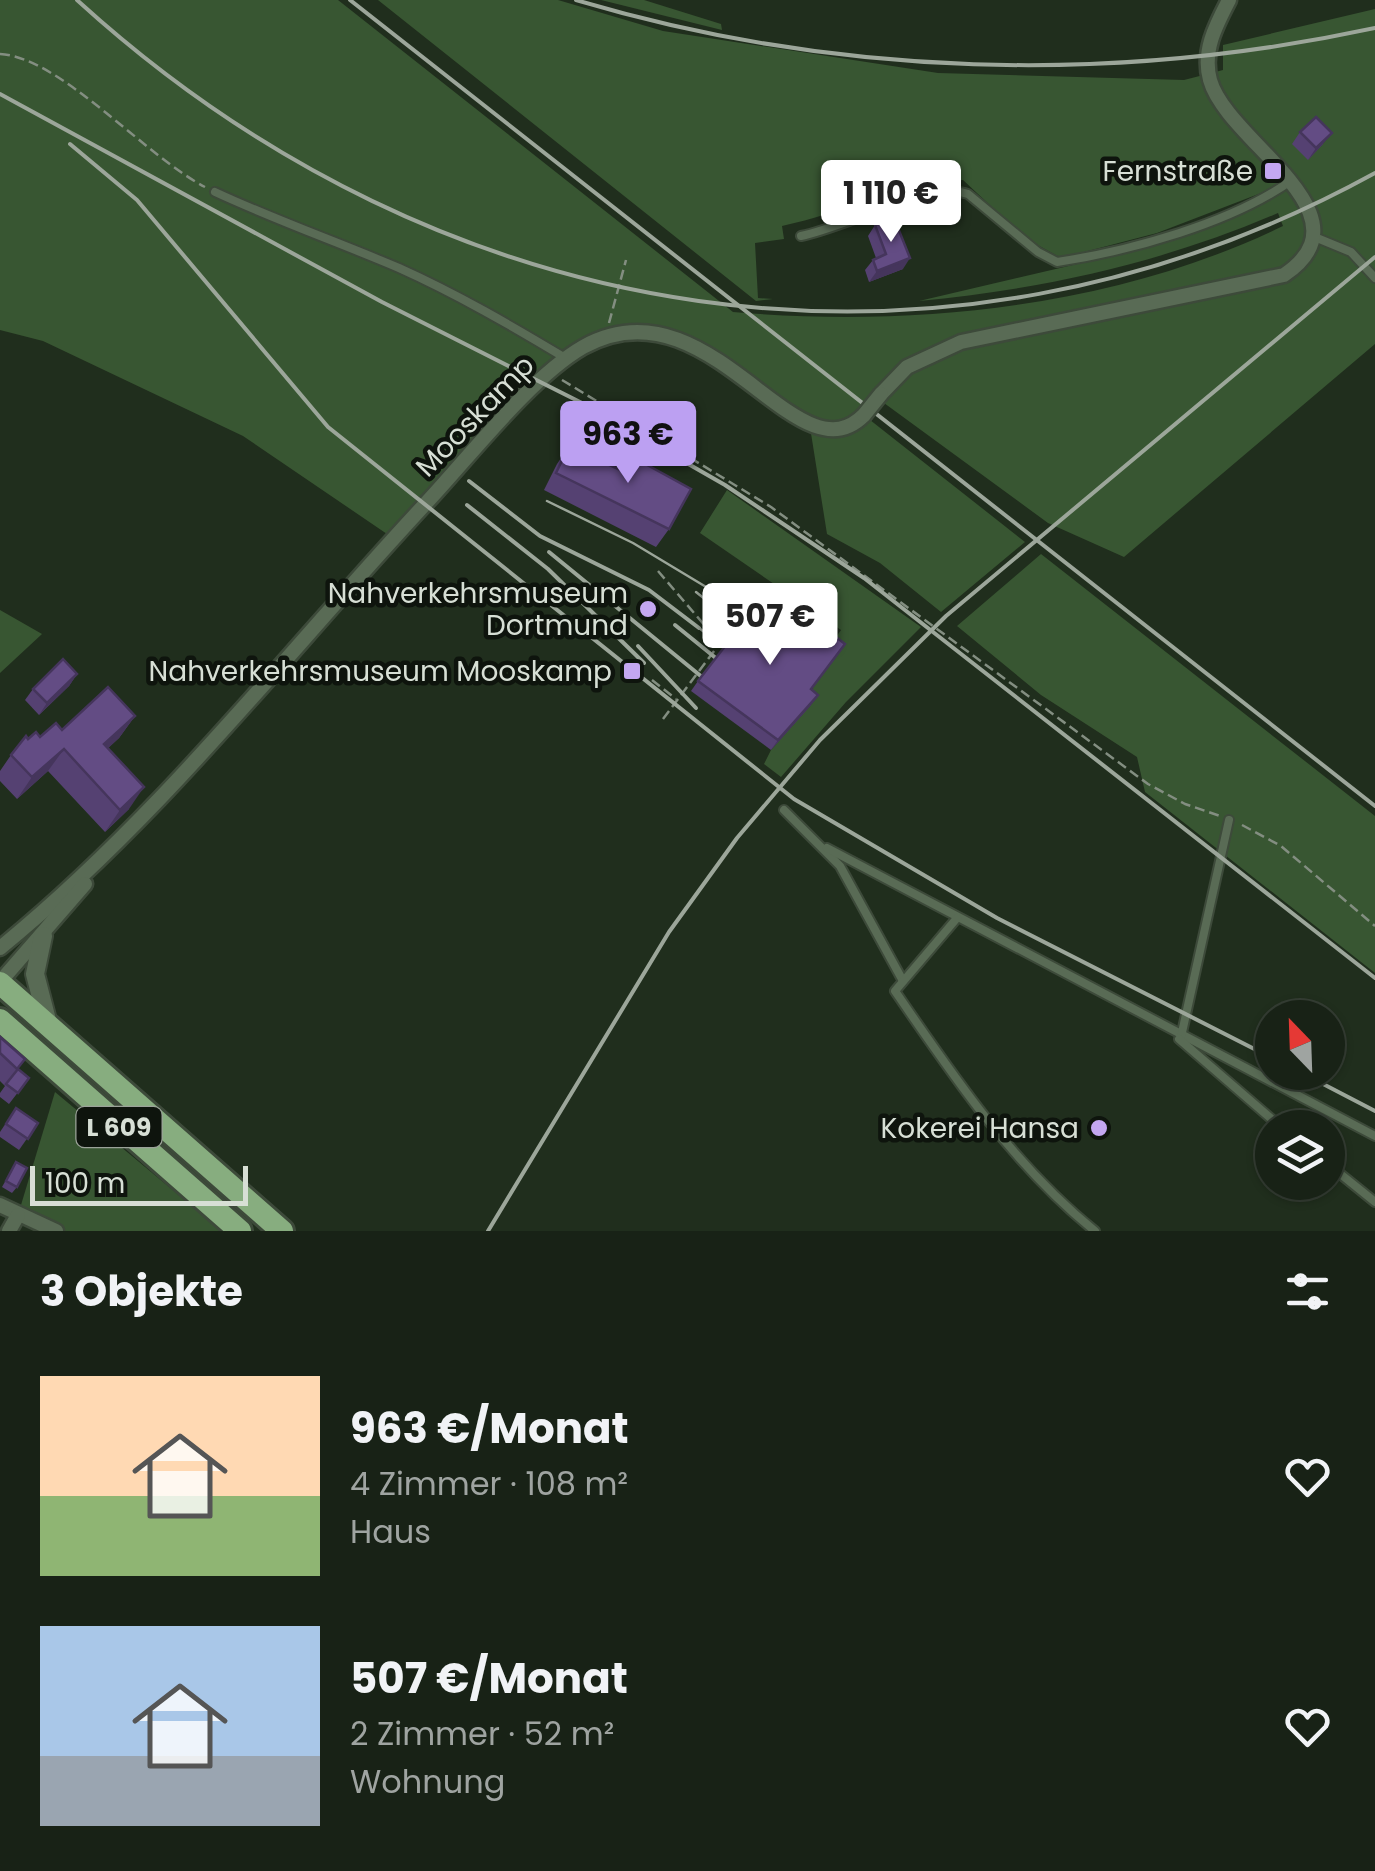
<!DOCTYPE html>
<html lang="de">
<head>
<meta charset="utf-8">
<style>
	:root { --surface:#182216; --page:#212a1f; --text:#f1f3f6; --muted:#9fa4a1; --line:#363f35; --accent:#bca0f2 }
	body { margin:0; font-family:Poppins,sans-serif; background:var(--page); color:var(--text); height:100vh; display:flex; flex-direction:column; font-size:38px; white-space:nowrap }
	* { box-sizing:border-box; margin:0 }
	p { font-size:32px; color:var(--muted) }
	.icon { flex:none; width:55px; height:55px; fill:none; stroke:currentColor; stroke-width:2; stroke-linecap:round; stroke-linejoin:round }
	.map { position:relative; height:1231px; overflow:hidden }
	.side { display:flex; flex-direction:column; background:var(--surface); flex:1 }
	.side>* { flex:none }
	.needle { width:65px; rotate:337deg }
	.buttons { position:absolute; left:1255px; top:1000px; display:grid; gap:20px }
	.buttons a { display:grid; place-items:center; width:90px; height:90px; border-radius:50%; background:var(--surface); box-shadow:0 2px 8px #0004,0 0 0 2px var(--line); font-size:50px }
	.scale { position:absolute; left:30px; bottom:25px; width:218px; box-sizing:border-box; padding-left:10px; border:5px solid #d7dfd5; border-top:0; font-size:28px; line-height:35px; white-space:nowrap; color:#d7dfd5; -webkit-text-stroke:8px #0e140d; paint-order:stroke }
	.price { position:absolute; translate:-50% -85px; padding:0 22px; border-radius:10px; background:#fff; color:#222; font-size:32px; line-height:65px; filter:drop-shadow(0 2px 5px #0008) }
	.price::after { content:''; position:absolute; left:50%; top:60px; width:30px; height:22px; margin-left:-15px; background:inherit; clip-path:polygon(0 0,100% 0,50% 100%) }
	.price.on { background:var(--accent); color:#111 }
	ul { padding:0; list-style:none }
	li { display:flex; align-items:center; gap:30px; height:250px; padding:0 40px }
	li span { display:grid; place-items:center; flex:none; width:280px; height:200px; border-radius:0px; color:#555 }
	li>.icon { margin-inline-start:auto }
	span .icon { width:120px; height:120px; fill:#fffc; stroke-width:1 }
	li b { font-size:42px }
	h2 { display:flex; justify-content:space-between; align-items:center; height:120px; padding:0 40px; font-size:42px }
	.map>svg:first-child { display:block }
</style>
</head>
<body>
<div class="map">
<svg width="1375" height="1231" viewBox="0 0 1375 1231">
	<rect width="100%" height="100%" fill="#202e1d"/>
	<g fill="#385632">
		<path d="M0 0H338L733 312C916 328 1116 307 1283 226L1278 213C1162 263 1044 289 919 301L1120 254 1272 197 1269 190 1157 233 1061 258 1025 238 963 180C902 183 843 213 782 226L784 239 755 243 758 298 773 299 756 301 378 0H558L663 31 938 73 1184 80 1223 70V45L1375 9V344L1124 557 1048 523 884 403 865 416 1025 542 941 612 880 563 827 534 810 427C760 390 687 326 622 327 598 327 573 348 555 362L387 534 243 436 43 341 0 330Z"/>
		<path d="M601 0H644L721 24 722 30Z"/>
		<path d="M727 490 921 627 846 702 781 777 764 764 771 750 810 705 813 687 838 654 829 647 841 630 700 533Z"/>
		<path d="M1041 554 1375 816V973L1145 792 1137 757 1041 695 957 626Z"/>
		<path d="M0 610 42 634 0 673Z"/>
		<path d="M55 1092 222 1231H56L18 1215Z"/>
	</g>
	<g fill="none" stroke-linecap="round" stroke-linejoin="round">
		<g stroke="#3d4a3a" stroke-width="12">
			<g id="service">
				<path d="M215 192C275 220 338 242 399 268 457 294 512 326 567 359"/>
				<path d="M801 236C846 227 933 181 968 194L1038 252 1057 262C1130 251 1232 223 1292 180"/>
				<path d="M1317 238 1351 252 1375 278"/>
				<path d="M784 810 840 866 903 981"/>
				<path d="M827 848 1375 1136"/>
				<path d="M957 918 895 991C953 1076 1014 1166 1095 1231"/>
				<path d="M1181 1037 1229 820"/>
				<path d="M1179 1039 1282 1128"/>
				<path d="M1328 1164 1375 1202"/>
			</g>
		</g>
		<g stroke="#3d4a3a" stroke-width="19">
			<g id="minor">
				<path d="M881 394 907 367 961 342 1284 275C1375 214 1227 142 1210 80 1202 51 1216 25 1229 0"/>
				<path d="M0 948C161 817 287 652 428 501 470 456 531 377 583 347 710 276 796 484 864 415"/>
				<path d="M0 982 85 884"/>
				<path d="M0 1205 56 1231"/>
				<path d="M9 1231 18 1215"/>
			</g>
		</g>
		<g stroke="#3d4a3a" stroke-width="22">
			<path id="tertiary" d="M43 936 35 974 48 1024"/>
		</g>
		<g stroke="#3d4a3a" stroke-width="28">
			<g id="primary">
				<path d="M0 983 282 1231"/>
				<path d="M0 1020 240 1231"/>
			</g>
		</g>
		<g stroke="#838e81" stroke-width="2.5" stroke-dasharray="10 5" stroke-linecap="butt">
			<path d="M0 54C60 57 145 156 205 187"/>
			<path d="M609 323 626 260"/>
			<path d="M562 380 771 507 1148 784 1185 804 1220 816"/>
			<path d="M658 571 719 642"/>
			<path d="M652 680 676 699"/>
			<path d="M663 719 745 610"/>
			<path d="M1242 825 1281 846 1375 926"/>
		</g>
		<use href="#service" stroke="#596b55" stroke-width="8"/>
		<use href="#minor" stroke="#596b55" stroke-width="14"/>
		<use href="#tertiary" stroke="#596b55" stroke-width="18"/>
		<use href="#primary" stroke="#87ad7f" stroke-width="22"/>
		<g stroke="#9ca69a" stroke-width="2.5">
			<path d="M547 501 633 543 751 614"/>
			<path d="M696 592 740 627"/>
			<path d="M699 628 747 665"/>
		</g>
		<g stroke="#9ca69a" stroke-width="4">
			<path d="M77 0C441 332 938 413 1375 173"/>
			<path d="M350 0 1375 806"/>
			<path d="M576 0C835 77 1111 85 1375 28"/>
			<path d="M0 94 382 302 580 402 725 485 864 578 1375 978"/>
			<path d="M70 144 137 200 328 427 794 799 997 918 1272 1058"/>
			<path d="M469 481 540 536 649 590 699 628"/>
			<path d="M467 505 548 569 644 663"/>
			<path d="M549 552 702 677"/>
			<path d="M675 625 717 659"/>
			<path d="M638 646 696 708"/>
			<path d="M1300 1072 1375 1111"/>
			<path d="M488 1231 669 932 737 838 820 740 946 616 1375 257"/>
		</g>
		<g stroke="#3d4a3a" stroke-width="19" stroke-linecap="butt">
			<path id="minor-bridge" d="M864 415 881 394"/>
		</g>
		<use href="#minor-bridge" stroke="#596b55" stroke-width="14"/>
	</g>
	<g fill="#554172">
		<path d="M1300 132 1323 144 1308 160 1292 144Z"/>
		<path d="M875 225 903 269 869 282 865 270 873 260 876 258 868 236Z"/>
		<path d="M569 446 629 474 638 460 669 529 656 547 544 490 557 464Z"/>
		<path d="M77 674 69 686 39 715 25 700 33 689Z"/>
		<path d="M698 681 811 690V705L771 750 691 691Z"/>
		<path d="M135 716 119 738 108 748 129 809 105 832 48 771 17 799 0 781V771L11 755 28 739 40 737 62 730Z"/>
		<path d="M0 1037 18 1069 29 1078 9 1104 0 1097V1093L5 1086 0 1081Z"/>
		<path d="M16 1108 38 1123 19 1150 0 1137V1132Z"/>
		<path d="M16 1162 17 1187 12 1193 2 1187Z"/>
	</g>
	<g fill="#45355c">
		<path d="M1332 133 1323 144 1308 160 1316 148Z"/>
		<path d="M910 258 903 269 869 282 877 271Z"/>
		<path d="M77 674 69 686 39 715 47 703Z"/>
		<path d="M818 695 811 705 771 750 778 740Z"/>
		<path d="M135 716 119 738 89 766 104 744Z"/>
		<path d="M64 749 48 771 17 799 32 777Z"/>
		<path d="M144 787 129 809 105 832 120 810Z"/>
	</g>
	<g fill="#634c84" stroke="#45355c" stroke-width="2.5">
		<path d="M1316 117 1332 133 1316 148 1300 132Z"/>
		<path d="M894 218 910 258 877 271 873 260 886 254 875 225Z"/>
		<path d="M569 446 631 475 638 460 691 489 669 529 556 473Z"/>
		<path d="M764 596 829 646 836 637 845 644 811 689 818 695 778 740 698 681Z"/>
		<path d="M63 659 77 674 47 703 33 689Z"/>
		<path d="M108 687 135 716 104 744 144 787 120 810 64 749 32 777 11 755 26 736 28 739 36 732 40 737 56 723 62 730Z"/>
		<path d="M0 1037 25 1059 17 1069 0 1053Z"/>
		<path d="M18 1069 29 1078 18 1093 6 1084Z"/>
		<path d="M16 1108 38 1123 28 1139 6 1124Z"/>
		<path d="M16 1162 27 1168 17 1187 6 1181Z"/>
	</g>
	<g fill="#c4a7f1" stroke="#0e140d" stroke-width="4">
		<rect x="1263" y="161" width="20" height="20" rx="5"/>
		<circle cx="648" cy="609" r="10"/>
		<rect x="622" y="661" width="20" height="20" rx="5"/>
		<circle cx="1099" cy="1128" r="10"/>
	</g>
	<g text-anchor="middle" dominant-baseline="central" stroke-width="9" stroke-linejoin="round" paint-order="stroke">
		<rect fill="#0e140d" stroke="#9ba299" stroke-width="2.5" x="76.5" y="1107" width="85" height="40" rx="8"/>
		<g font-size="25" font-weight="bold" fill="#d7dfd5">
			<text x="119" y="1127">L 609</text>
		</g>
		<g font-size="28" fill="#d7dfd5" stroke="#0e140d" text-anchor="end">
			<text x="1253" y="171">Fernstraße</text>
			<text x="628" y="593">Nahverkehrsmuseum<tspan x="628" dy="32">Dortmund</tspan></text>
			<text x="612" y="671">Nahverkehrsmuseum Mooskamp</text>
			<text x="1079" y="1128">Kokerei Hansa</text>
		</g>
		<g font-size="28" fill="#d7dfd5" stroke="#0e140d">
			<text transform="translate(475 416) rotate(-46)">Mooskamp</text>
		</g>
	</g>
</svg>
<div class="buttons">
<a><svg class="needle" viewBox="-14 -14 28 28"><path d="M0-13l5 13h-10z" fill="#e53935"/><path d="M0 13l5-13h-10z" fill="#9fa4a1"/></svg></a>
<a><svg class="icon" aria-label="layers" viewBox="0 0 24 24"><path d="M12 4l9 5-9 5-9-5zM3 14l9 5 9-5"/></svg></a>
</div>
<div class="scale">100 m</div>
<b class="price" style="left:891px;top:245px">1 110 €</b>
<b class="price on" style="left:628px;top:486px">963 €</b>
<b class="price" style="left:770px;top:668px">507 €</b>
</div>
<section class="side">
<h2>3 Objekte<svg class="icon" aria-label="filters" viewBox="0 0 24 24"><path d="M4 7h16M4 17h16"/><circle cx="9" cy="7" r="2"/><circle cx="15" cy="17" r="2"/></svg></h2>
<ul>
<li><span style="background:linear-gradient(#ffd9b3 60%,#8fb573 0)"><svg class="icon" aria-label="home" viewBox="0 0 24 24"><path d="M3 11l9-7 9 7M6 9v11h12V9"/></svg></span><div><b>963 €/Monat</b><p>4 Zimmer · 108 m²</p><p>Haus</p></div><svg class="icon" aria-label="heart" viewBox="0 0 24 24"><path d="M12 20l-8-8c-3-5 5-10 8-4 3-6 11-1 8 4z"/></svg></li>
<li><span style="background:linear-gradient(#a9c7e8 65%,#9aa5b1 0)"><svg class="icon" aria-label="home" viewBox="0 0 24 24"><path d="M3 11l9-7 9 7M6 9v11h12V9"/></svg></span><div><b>507 €/Monat</b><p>2 Zimmer · 52 m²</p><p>Wohnung</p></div><svg class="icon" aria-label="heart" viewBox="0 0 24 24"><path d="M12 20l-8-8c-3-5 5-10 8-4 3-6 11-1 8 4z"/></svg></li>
</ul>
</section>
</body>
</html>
